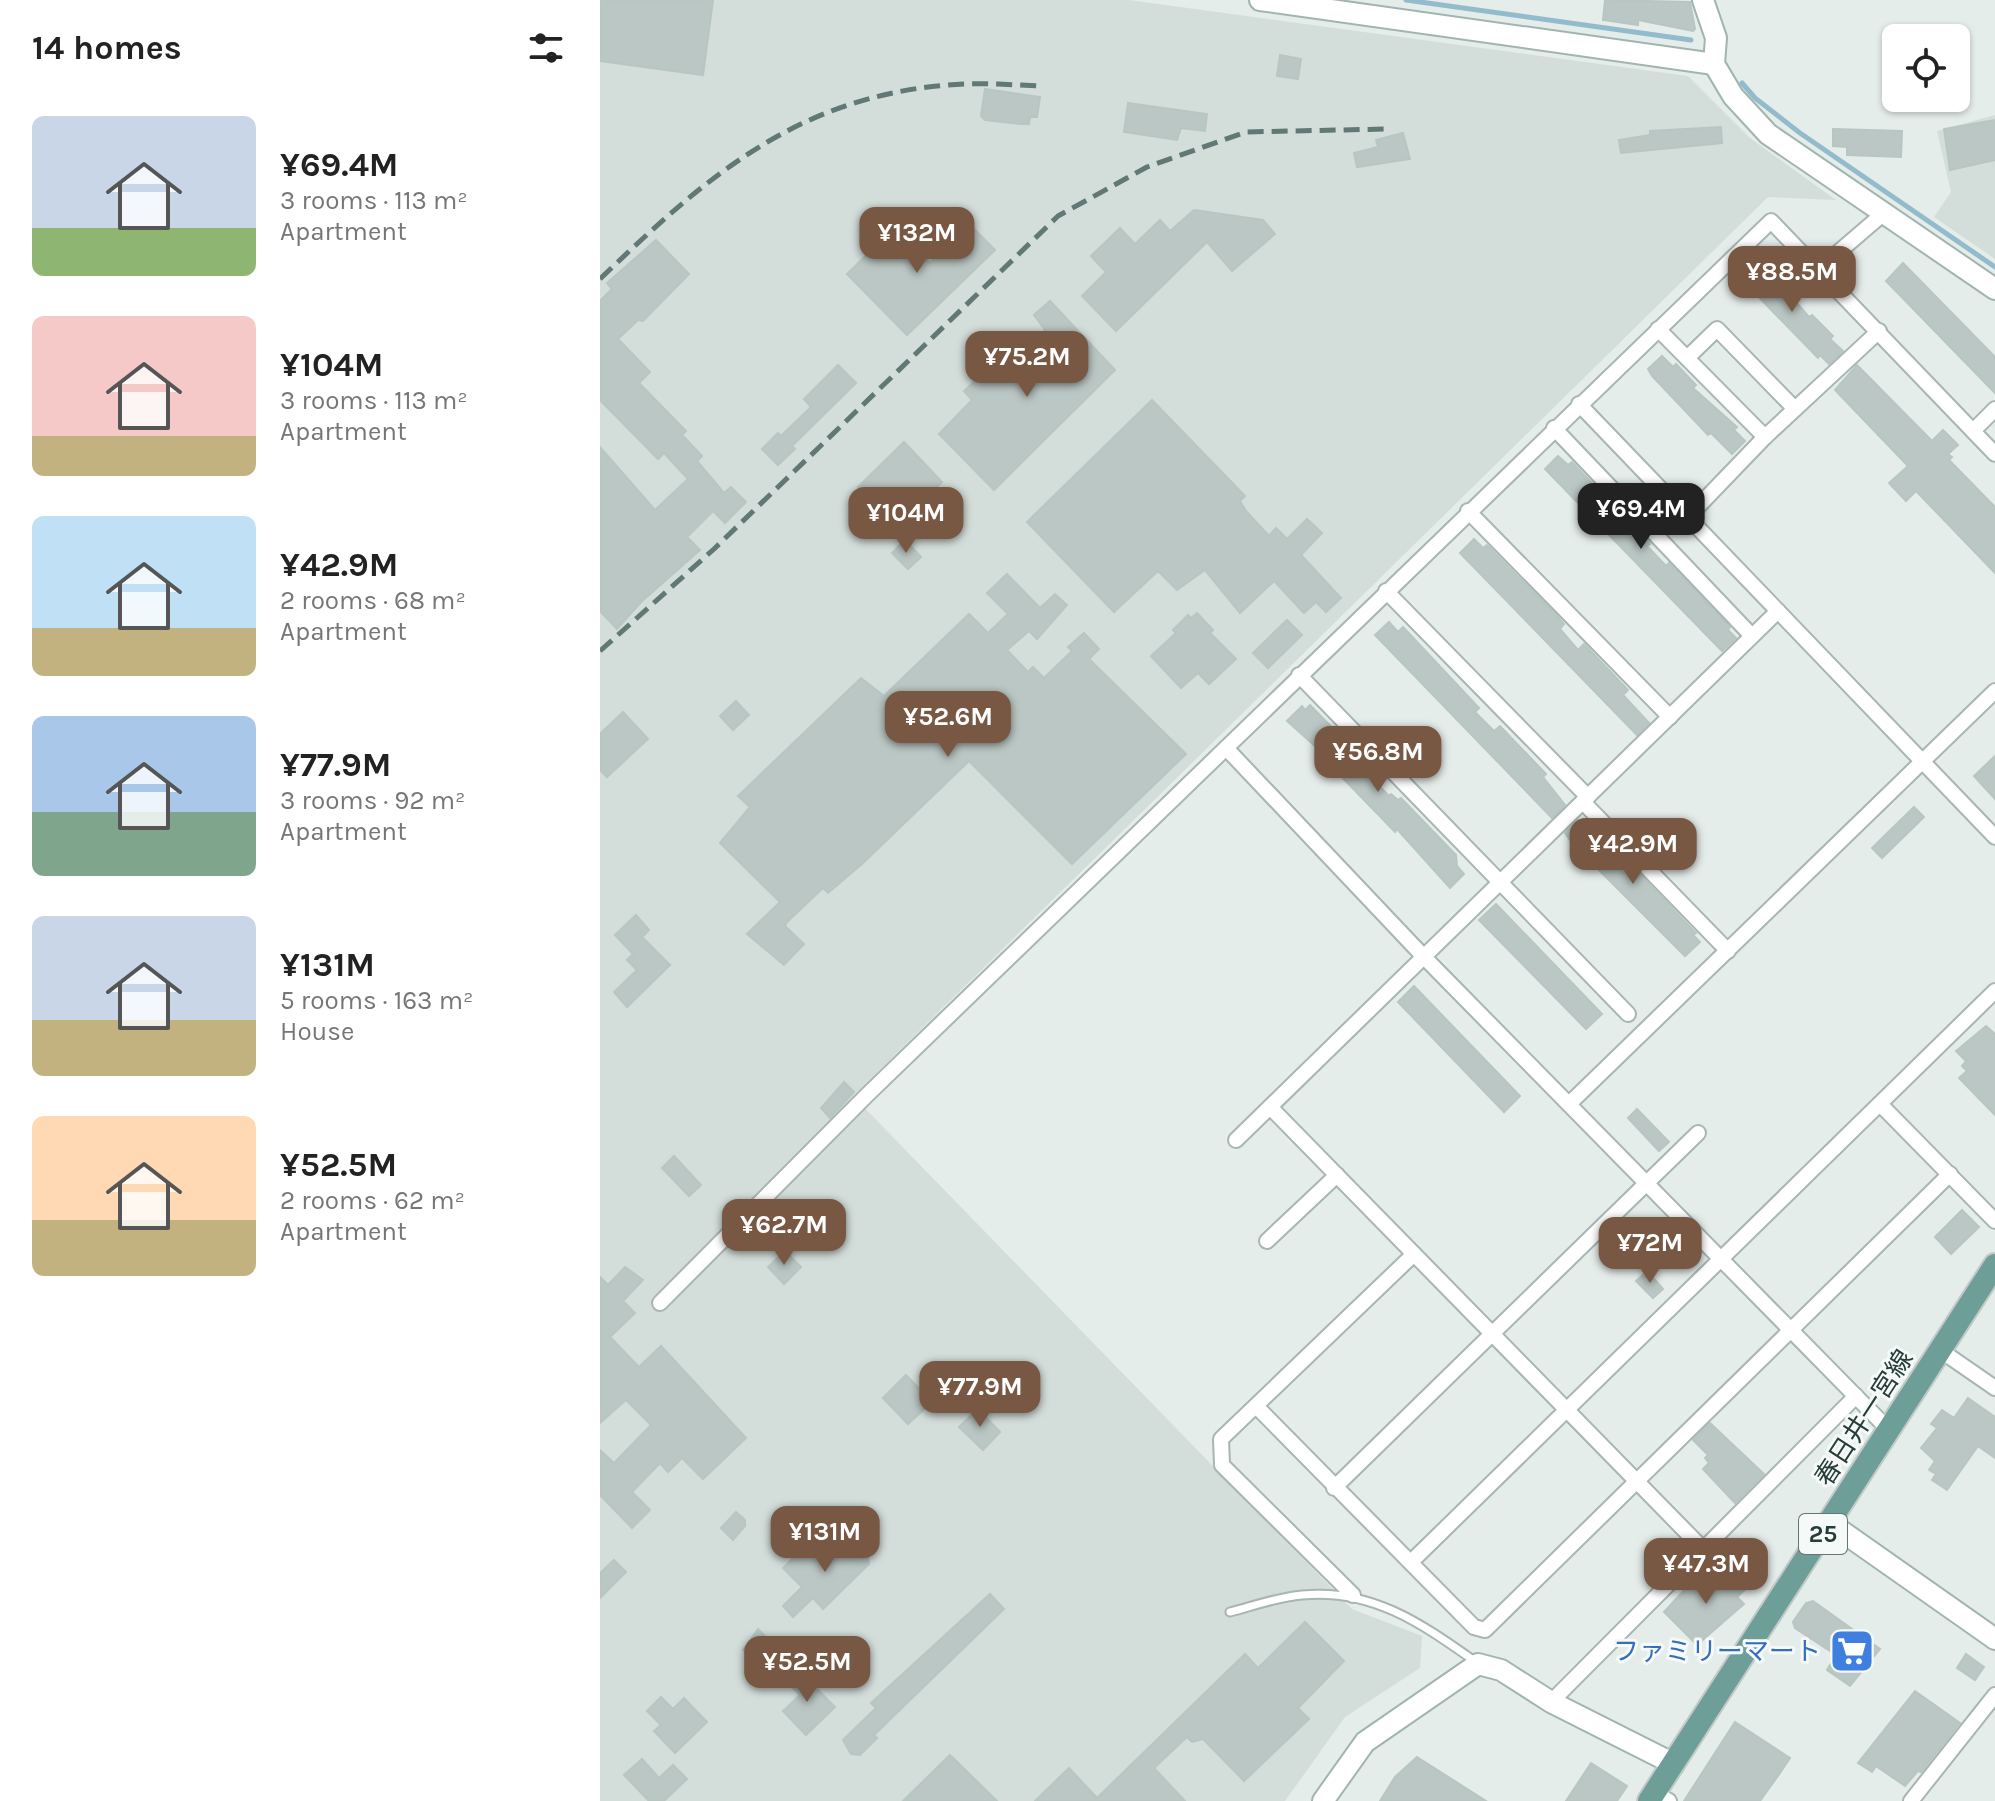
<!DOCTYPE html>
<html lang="en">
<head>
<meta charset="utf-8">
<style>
	:root { --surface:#fff; --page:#f6f6f6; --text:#222; --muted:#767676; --accent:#795843 }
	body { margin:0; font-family:Karla,"Noto Sans JP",sans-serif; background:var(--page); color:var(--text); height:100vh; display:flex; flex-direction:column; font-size:30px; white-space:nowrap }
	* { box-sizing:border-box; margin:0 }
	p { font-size:26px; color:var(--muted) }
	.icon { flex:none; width:44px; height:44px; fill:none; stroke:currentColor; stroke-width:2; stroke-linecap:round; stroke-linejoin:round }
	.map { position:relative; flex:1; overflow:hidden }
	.sheet { display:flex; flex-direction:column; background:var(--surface); width:600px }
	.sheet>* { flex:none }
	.controls { position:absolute; left:1282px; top:24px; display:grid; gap:16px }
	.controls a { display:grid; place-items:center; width:88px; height:88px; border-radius:12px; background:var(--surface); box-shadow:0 2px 6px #0004; font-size:40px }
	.price { position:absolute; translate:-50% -68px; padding:0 18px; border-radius:16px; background:var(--accent); color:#fff; font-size:26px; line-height:52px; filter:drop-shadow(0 2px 4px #0008) }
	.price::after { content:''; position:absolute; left:50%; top:48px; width:24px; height:18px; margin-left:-12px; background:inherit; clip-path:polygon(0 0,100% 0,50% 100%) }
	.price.active { background:#222; color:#fff }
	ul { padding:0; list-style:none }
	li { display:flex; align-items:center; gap:24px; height:200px; padding:0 32px }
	li span { display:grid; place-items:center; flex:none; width:224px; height:160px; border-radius:12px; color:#555 }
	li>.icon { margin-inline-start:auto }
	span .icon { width:96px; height:96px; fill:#fffc; stroke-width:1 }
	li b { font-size:34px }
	h2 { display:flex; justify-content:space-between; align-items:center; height:96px; padding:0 32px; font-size:34px }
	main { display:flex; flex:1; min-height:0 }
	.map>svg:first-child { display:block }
</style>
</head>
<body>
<main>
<section class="sheet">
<h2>14 homes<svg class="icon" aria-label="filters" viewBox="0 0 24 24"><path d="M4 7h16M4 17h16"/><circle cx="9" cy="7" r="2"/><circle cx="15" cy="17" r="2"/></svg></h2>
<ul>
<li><span style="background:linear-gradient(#c9d6e8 70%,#8fb573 0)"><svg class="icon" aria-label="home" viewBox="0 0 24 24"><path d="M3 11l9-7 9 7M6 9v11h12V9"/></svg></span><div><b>¥69.4M</b><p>3 rooms · 113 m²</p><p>Apartment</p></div></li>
<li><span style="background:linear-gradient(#f6c9c9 75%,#c2b280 0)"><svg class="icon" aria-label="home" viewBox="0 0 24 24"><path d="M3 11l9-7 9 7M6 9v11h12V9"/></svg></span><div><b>¥104M</b><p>3 rooms · 113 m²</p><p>Apartment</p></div></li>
<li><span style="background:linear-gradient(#bfe0f5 70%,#c2b280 0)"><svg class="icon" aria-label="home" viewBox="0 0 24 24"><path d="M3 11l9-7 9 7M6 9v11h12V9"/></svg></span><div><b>¥42.9M</b><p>2 rooms · 68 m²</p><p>Apartment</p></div></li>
<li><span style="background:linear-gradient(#a9c7e8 60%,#7fa58c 0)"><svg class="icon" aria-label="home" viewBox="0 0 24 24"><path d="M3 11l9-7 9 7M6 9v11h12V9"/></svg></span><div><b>¥77.9M</b><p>3 rooms · 92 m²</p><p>Apartment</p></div></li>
<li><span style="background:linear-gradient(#c9d6e8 65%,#c2b280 0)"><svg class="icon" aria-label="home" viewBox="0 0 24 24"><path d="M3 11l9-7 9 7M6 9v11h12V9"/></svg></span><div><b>¥131M</b><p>5 rooms · 163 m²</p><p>House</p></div></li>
<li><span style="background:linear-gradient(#ffd9b3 65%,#c2b280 0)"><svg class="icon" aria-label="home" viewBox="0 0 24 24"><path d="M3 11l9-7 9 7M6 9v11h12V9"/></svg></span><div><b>¥52.5M</b><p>2 rooms · 62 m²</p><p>Apartment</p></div></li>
</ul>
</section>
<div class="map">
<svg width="1395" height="1801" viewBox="0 0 1395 1801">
	<rect width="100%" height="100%" fill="#e5edea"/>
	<g fill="#d3ddda">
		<path d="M0 0H529L1088 76 1150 138 1236 200 1168 197 253 1096 752 1609 822 1636 820 1668 745 1717 685 1801H0Z"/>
		<path d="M1395 115V259L1334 217 1351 192 1337 131Z"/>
	</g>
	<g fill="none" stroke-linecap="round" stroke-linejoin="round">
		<g stroke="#93bbcc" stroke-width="5">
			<path d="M806 0 1091 40"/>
			<path d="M1142 83 1155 98 1200 133 1395 267"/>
		</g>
	</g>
	<g fill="#bbc7c4" stroke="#b8c6c2" stroke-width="2">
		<path d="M0 0H113L103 75 0 61Z"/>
		<path d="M1005 0 1090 2 1095 29 1093 31 1038 20V25L1003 20Z"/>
		<path d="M680 55 701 59 698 79 677 76Z"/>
		<path d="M385 89 440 97 437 117H430L429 124H420L385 120 381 116Z"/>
		<path d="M528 103 607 114 605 131 581 128 577 140 524 132Z"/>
		<path d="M1395 120V160L1350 170 1344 129Z"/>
		<path d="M1121 127 1122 143 1021 153 1019 140 1050 135V131Z"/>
		<path d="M1233 129 1302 131 1301 157 1247 155V147L1233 146Z"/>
		<path d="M803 133 810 159 757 167 754 153 778 147 776 140Z"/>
		<path d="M594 210 663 220 675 234 632 271 607 242 516 331 482 296 506 272 491 256 520 228 535 244 560 220 570 231Z"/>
		<path d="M369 224 395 250 307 335 247 274 294 228 330 263Z"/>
		<path d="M56 240 89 274 43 321 38 320 18 339 50 372 39 383 86 431 82 435 102 456 97 461 124 493 131 487 146 502 125 523 113 511 87 537 100 550 41 602 17 629 0 611V447L55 510 88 479 64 453 58 459 0 400V301L12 289 7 283Z"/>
		<path d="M1157 263 1169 275 1171 273 1209 317 1212 315 1233 336 1230 339 1243 351 1229 364 1220 355 1218 358 1146 284 1149 282 1143 276Z"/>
		<path d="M1303 263 1395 357V393L1286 281Z"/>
		<path d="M450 301 515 370 394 490 339 434 372 400 364 391 382 374 390 382 445 330 434 315Z"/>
		<path d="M1062 356 1073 367 1076 364 1096 385 1093 388 1137 427 1134 430 1145 441 1132 454 1111 433 1108 435 1052 376 1048 369Z"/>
		<path d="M238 365 256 383 192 446 195 449 178 465 162 449 178 433 181 436 211 407 204 399Z"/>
		<path d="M1257 365 1332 441 1343 430 1358 445 1348 454 1352 457 1349 460 1395 507V573L1316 491 1306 501 1289 483 1308 466 1235 390Z"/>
		<path d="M552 400 645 496 640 501 646 511 669 536 676 528 687 539 707 519 722 533 701 555 741 598 726 612 716 602 704 613 674 581 640 613 605 570 577 590 558 571 514 612 427 522Z"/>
		<path d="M304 442 342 482 296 526 258 487Z"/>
		<path d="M958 456 968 465 972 462 1050 544 1047 546 1066 566 1069 563 1130 627 1128 630 1136 638 1122 651 945 469Z"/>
		<path d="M874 539 883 548 887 545 956 615 964 624 960 629 978 650 984 644 1028 690 1023 695 1049 723 1037 735 860 553Z"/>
		<path d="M305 540 321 557 308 569 292 553Z"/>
		<path d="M407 574 440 608 455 594 467 605 437 639 429 631 407 650 428 672 433 667 444 678 472 651 468 647 484 633 499 649 489 659 586 754 472 864 369 761 262 864 228 893 223 888 187 922 185 926 204 944 184 965 147 934 180 902 120 843 150 807 138 796 261 678 284 696 369 614 388 633 408 614 387 593Z"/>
		<path d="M597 613 613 630 610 633 636 659 609 684 598 673 581 688 551 656 576 633 573 630 588 615 591 618Z"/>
		<path d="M687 620 702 635 668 668 653 653Z"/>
		<path d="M789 622 798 632 803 627 879 708 875 712 894 731 900 726 946 774 943 777 965 805 952 818 775 635Z"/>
		<path d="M136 701 149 715 133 730 120 716Z"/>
		<path d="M710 705 765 761 760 766 763 770 789 796 791 794 798 800 801 798 856 855 857 866 864 874 850 888 797 829 795 832 733 768 736 765 687 721 702 706 705 710Z"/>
		<path d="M23 712 48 739 7 777 0 770V734Z"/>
		<path d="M1395 756V799L1374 776Z"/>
		<path d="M1314 807 1324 817 1282 858 1272 848Z"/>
		<path d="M978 820 991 830 994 827 1096 933 1093 935 1100 942 1085 956 974 845 965 833Z"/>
		<path d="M896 904 1002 1014 986 1029 879 920Z"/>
		<path d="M36 915 49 930 42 937 70 965 27 1007 14 992 37 970 27 960 33 954 15 935Z"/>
		<path d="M814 986 920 1096 904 1112 798 1002Z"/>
		<path d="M1386 1026 1395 1034V1115L1359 1078 1367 1071 1362 1066 1366 1061 1356 1051Z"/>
		<path d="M244 1082 254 1092 230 1118 221 1108Z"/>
		<path d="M1037 1109 1069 1142 1059 1151 1028 1118Z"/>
		<path d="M74 1156 101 1185 89 1196 62 1168Z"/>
		<path d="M1362 1210 1379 1227 1351 1254 1335 1237Z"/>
		<path d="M185 1251 201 1267 184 1284 168 1267Z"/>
		<path d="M25 1267 43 1280 23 1301 35 1313 10 1337 39 1367 61 1346 146 1438 103 1479 82 1458 68 1472 60 1463 32 1492 50 1510 32 1528 0 1495V1450L14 1463 51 1425 26 1400 0 1423V1277L8 1285Z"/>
		<path d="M1047 1271 1063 1289 1053 1298 1036 1281Z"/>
		<path d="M306 1375 332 1402 308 1424 283 1398Z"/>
		<path d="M1368 1398 1395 1417V1458L1378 1446 1347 1490 1332 1480 1336 1474 1329 1470 1335 1461 1321 1448 1337 1428 1331 1424 1342 1410 1354 1418Z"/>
		<path d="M378 1409 400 1432 383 1450 359 1427Z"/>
		<path d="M1110 1423 1164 1474 1135 1503 1103 1469 1109 1463 1105 1458 1108 1455 1093 1440Z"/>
		<path d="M136 1512 145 1520V1526L133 1540 121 1528Z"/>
		<path d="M255 1535 267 1548 269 1564 223 1609 213 1598 193 1617 183 1606 202 1587 183 1568 210 1542 227 1561Z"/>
		<path d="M14 1560 26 1572 0 1598V1573Z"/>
		<path d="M1133 1571 1148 1587 1137 1597 1144 1604 1097 1645 1064 1612 1101 1572 1117 1587Z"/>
		<path d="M390 1594 404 1609 274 1735 277 1738 260 1755 251 1754 243 1740 276 1708 271 1703Z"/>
		<path d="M1213 1601 1280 1649 1250 1686 1227 1670 1236 1655 1195 1628 1193 1622 1206 1603Z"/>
		<path d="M705 1622 744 1661 698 1708 709 1719 644 1781 603 1739 592 1742 587 1737 554 1768 585 1801H435L469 1768 497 1798 645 1654 658 1668Z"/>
		<path d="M158 1629 172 1643 154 1661 143 1650Z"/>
		<path d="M1366 1654 1384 1667 1375 1680 1357 1668Z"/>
		<path d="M199 1671 235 1707 206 1735 183 1711 200 1695 187 1682Z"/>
		<path d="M1315 1691 1360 1723 1321 1772 1318 1771 1305 1786 1276 1766 1272 1772 1258 1763Z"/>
		<path d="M61 1697 73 1709 84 1698 107 1722 75 1753 54 1731 61 1725 47 1711Z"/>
		<path d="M1135 1722 1190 1758 1180 1773 1160 1801H1084Z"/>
		<path d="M350 1755 397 1801H303Z"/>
		<path d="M817 1757 886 1801H780L795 1777Z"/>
		<path d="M42 1759 59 1778 73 1765 87 1779 64 1801H49L24 1775Z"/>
		<path d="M991 1763 1027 1786 1017 1801H966Z"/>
	</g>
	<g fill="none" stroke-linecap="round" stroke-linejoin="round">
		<g stroke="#a8b5b2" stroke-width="11">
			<path id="lane" d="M630 1612C653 1606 678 1597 702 1595 772 1588 822 1624 876 1662"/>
		</g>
		<g stroke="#a8b5b2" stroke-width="18">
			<g id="street">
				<path d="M1220 268 1284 213"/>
				<path d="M1058 329 1165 437"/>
				<path d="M1087 358 1117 329 1195 409"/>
				<path d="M979 404 1395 837"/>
				<path d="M954 428 1152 636"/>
				<path d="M1373 431 1395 409"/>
				<path d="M868 511 1070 717"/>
				<path d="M1088 517 1165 437 1279 331"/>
				<path d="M786 591 988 797"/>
				<path d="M699 675 1028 1014"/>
				<path d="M626 748 824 957 1289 1430"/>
				<path d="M983 802 1128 951"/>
				<path d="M969 1104 1395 691"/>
				<path d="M1280 1104 1395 1221"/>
				<path d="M670 1107 1103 1549"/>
				<path d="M636 1140 1178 611"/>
				<path d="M667 1241 737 1175"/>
				<path d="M60 1303 267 1095 1171 221 1395 454"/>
				<path d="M1340 1350 1395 1388"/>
				<path d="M656 1406 874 1627 885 1630 1350 1174"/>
				<path d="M734 1488 1098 1133"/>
				<path d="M812 1561 1395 991"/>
				<path d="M753 1595 622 1465 621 1439 814 1254"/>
				<path d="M951 1702 1256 1396"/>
				<path d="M1054 1793 1069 1801"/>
				<path d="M1311 1801 1395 1695"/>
			</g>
		</g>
		<g stroke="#a2b4b0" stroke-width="24">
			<g id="secondary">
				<path d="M660 0 1114 64"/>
				<path d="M1103 0 1116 38 1114 64 1133 96 1168 134 1395 289"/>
				<path d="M1230 1523 1395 1639"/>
				<path d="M723 1801 765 1742 878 1664 901 1670 951 1702 1074 1764"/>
			</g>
		</g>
		<g stroke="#c2c9c8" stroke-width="26">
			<path id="primary" d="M1049 1801 1395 1265"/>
		</g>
		<use href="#lane" stroke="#fff" stroke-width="7"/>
		<use href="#street" stroke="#fff" stroke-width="14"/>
		<use href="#secondary" stroke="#fff" stroke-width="20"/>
		<use href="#primary" stroke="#6e9e98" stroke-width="22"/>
		<g stroke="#617875" stroke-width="5" stroke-dasharray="16 8" stroke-linecap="butt">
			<path d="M0 279C105 178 195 98 347 85 379 82 412 85 444 86"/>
			<path d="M0 651 114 549 458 216 547 167 646 132 786 129"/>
		</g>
	</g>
	<defs>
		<g id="supermarket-square" transform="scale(2.3)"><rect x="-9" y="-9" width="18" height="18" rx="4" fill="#3f7fe0" stroke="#f5f9f8"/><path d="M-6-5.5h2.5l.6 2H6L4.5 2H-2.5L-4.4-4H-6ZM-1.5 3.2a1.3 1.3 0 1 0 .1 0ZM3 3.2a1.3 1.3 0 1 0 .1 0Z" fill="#fff"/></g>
	</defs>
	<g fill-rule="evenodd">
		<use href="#supermarket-square" x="1252" y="1651"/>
	</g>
	<g text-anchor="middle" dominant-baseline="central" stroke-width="6" stroke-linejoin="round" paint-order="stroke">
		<rect fill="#f5f9f8" stroke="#647573" stroke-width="2" x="1199" y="1514" width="48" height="40" rx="6"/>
		<g font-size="24" font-weight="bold" fill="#263d3a">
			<text x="1223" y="1534">25</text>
		</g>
		<g font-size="26" fill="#263d3a" stroke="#f5f9f8">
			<text transform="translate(1264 1418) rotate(-57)">春日井一宮線</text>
		</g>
		<g font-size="26" fill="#366cbe" stroke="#f5f9f8" text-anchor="end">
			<text x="1221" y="1651">ファミリーマート</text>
		</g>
	</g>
</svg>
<div class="controls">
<a><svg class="icon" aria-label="locate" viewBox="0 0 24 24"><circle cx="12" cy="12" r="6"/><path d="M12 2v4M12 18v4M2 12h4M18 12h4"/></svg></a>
</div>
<b class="price" style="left:317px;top:275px">¥132M</b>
<b class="price" style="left:1192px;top:314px">¥88.5M</b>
<b class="price" style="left:427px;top:399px">¥75.2M</b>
<b class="price active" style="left:1041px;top:551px">¥69.4M</b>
<b class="price" style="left:306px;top:555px">¥104M</b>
<b class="price" style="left:348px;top:759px">¥52.6M</b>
<b class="price" style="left:778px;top:794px">¥56.8M</b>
<b class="price" style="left:1033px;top:886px">¥42.9M</b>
<b class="price" style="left:184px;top:1267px">¥62.7M</b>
<b class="price" style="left:1050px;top:1285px">¥72M</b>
<b class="price" style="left:380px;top:1429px">¥77.9M</b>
<b class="price" style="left:225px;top:1574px">¥131M</b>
<b class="price" style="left:1106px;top:1606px">¥47.3M</b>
<b class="price" style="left:207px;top:1704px">¥52.5M</b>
</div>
</main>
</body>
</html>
